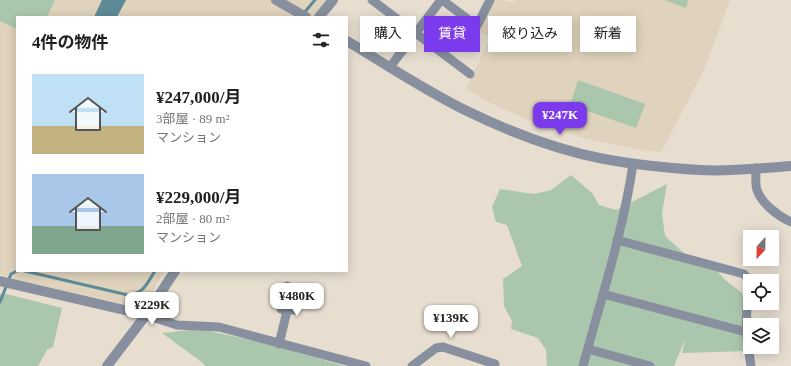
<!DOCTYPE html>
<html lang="ja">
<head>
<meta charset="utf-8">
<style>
	:root { --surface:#fff; --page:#f2f2f2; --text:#202124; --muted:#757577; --accent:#7c3aed }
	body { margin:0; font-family:"Times New Roman","Noto Sans JP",serif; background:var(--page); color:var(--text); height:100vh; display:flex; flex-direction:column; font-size:15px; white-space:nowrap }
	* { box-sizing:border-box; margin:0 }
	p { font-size:13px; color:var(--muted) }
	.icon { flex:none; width:22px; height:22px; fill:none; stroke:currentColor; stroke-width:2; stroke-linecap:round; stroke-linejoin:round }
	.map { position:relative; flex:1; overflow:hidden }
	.sheet { position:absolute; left:16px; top:16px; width:332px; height:256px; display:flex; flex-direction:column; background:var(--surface); border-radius:0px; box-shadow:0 2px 10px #0003 }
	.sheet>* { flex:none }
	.guide { position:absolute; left:360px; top:16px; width:371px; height:36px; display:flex; gap:8px }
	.needle { width:26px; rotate:202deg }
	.fabs { position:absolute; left:743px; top:230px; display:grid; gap:8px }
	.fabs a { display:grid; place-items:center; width:36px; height:36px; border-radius:0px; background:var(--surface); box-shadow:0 2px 10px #0003; font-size:20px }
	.price { position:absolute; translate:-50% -34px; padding:0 9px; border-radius:8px; background:#fff; color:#222; font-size:13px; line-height:26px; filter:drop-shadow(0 1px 2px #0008) }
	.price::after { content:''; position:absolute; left:50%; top:24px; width:12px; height:9px; margin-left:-6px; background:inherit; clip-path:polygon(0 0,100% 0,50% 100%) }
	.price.on { background:var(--accent); color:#fff }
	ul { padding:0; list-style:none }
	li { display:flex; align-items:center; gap:12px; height:100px; padding:0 16px }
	li span { display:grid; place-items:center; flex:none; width:112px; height:80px; border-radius:0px; color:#555 }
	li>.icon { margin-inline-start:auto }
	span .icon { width:48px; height:48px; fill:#fffc; stroke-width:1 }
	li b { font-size:17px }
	h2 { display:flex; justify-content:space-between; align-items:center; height:48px; padding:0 16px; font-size:17px }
	.chip { padding:0 14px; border-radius:0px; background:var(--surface); box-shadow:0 2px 10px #0003; font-size:14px; line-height:36px }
	.chip.on { background:var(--accent); color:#fff }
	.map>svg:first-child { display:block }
</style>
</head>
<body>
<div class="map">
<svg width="791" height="366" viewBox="0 0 791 366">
	<rect width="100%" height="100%" fill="#e7ded0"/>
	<g fill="#dfd3bd">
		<path d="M0 0H327L312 17H17V271H164L144 308 19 281 0 274Z"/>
		<path d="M493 0H503L514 3 515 0H730L703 72 661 152 637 149 591 140 543 126 492 104 466 89 491 37 480 32Z"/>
	</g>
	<g fill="#aac7ad">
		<path d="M0 0H55L47 17H17V29L0 21Z"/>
		<path d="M664 0H688L686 8Z"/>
		<path d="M578 80 645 104 636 128 570 105Z"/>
		<path d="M571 175 592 193 599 205 616 210 667 184 662 213 665 236 686 255 713 265 724 279 742 293 748 313 750 351 682 353 685 340 674 366H547L546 350 538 338 511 329 512 321 504 306 503 279 522 266 507 225 496 222 492 207 500 189 534 194 551 190Z"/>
		<path d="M0 294H6L62 308 53 347 47 350 38 366H0Z"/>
		<path d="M200 329 268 344 345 366H205L203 363 162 333Z"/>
	</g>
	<path fill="#5e8b97" d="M102 0H126L117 17H94Z"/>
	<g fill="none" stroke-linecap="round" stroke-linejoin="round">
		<g stroke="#5e8b97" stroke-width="3">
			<path d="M303 14 315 0"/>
			<path d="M25 271 128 295C144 294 147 283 155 271"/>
			<path d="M0 302 11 274 17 271"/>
		</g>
		<g stroke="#88909f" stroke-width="9">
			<path d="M372 0 470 74"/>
			<path d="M442 0 477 26 490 0"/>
			<path d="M390 67 441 0"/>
			<path d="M756 168C756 175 755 184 757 190 762 204 778 216 791 222"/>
			<path d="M617 240 744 274 748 279 746 332 751 366"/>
			<path d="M287 287 295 290 297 295 293 310 288 309 287 311"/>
			<path d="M603 294 746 332"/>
			<path d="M146 315 177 325 219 327 366 366"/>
			<path d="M279 344 287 311 281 309 284 294 287 286"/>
			<path d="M588 349 650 366"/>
			<path d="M412 366 436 348 443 347 495 364"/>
			<path d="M583 366C601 299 623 232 633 164"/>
		</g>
		<g stroke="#88909f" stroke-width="10">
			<path d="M276 0 306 17"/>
			<path d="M319 17 333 0"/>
			<path d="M347 41C387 65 426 91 467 111 510 132 557 150 604 159 636 165 668 168 700 170 730 172 761 168 791 166"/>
			<path d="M0 281 146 315"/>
			<path d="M107 366 146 315 175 271"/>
		</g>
	</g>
</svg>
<div class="fabs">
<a><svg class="needle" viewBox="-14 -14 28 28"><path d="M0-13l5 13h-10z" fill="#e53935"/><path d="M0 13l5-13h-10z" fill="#757577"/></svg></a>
<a><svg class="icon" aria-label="locate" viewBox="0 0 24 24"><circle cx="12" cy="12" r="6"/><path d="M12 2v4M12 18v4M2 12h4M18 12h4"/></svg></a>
<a><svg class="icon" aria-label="layers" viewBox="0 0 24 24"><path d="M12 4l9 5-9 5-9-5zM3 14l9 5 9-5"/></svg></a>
</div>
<b class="price on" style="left:560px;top:136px">¥247K</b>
<b class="price" style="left:297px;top:317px">¥480K</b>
<b class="price" style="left:152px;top:326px">¥229K</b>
<b class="price" style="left:451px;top:339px">¥139K</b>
<div class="guide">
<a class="chip">購入</a>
<a class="chip on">賃貸</a>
<a class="chip">絞り込み</a>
<a class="chip">新着</a>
</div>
<section class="sheet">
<h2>4件の物件<svg class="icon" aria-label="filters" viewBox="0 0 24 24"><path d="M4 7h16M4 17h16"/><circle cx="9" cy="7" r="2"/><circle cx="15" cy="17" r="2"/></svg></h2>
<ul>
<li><span style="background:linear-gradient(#bfe0f5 65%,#c2b280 0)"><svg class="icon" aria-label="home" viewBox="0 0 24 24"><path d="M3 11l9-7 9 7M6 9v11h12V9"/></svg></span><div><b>¥247,000/月</b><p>3部屋 · 89 m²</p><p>マンション</p></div></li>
<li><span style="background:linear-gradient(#a9c7e8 65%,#7fa58c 0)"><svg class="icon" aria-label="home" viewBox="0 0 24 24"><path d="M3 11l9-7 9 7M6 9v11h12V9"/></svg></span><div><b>¥229,000/月</b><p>2部屋 · 80 m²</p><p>マンション</p></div></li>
</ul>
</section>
</div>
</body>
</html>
